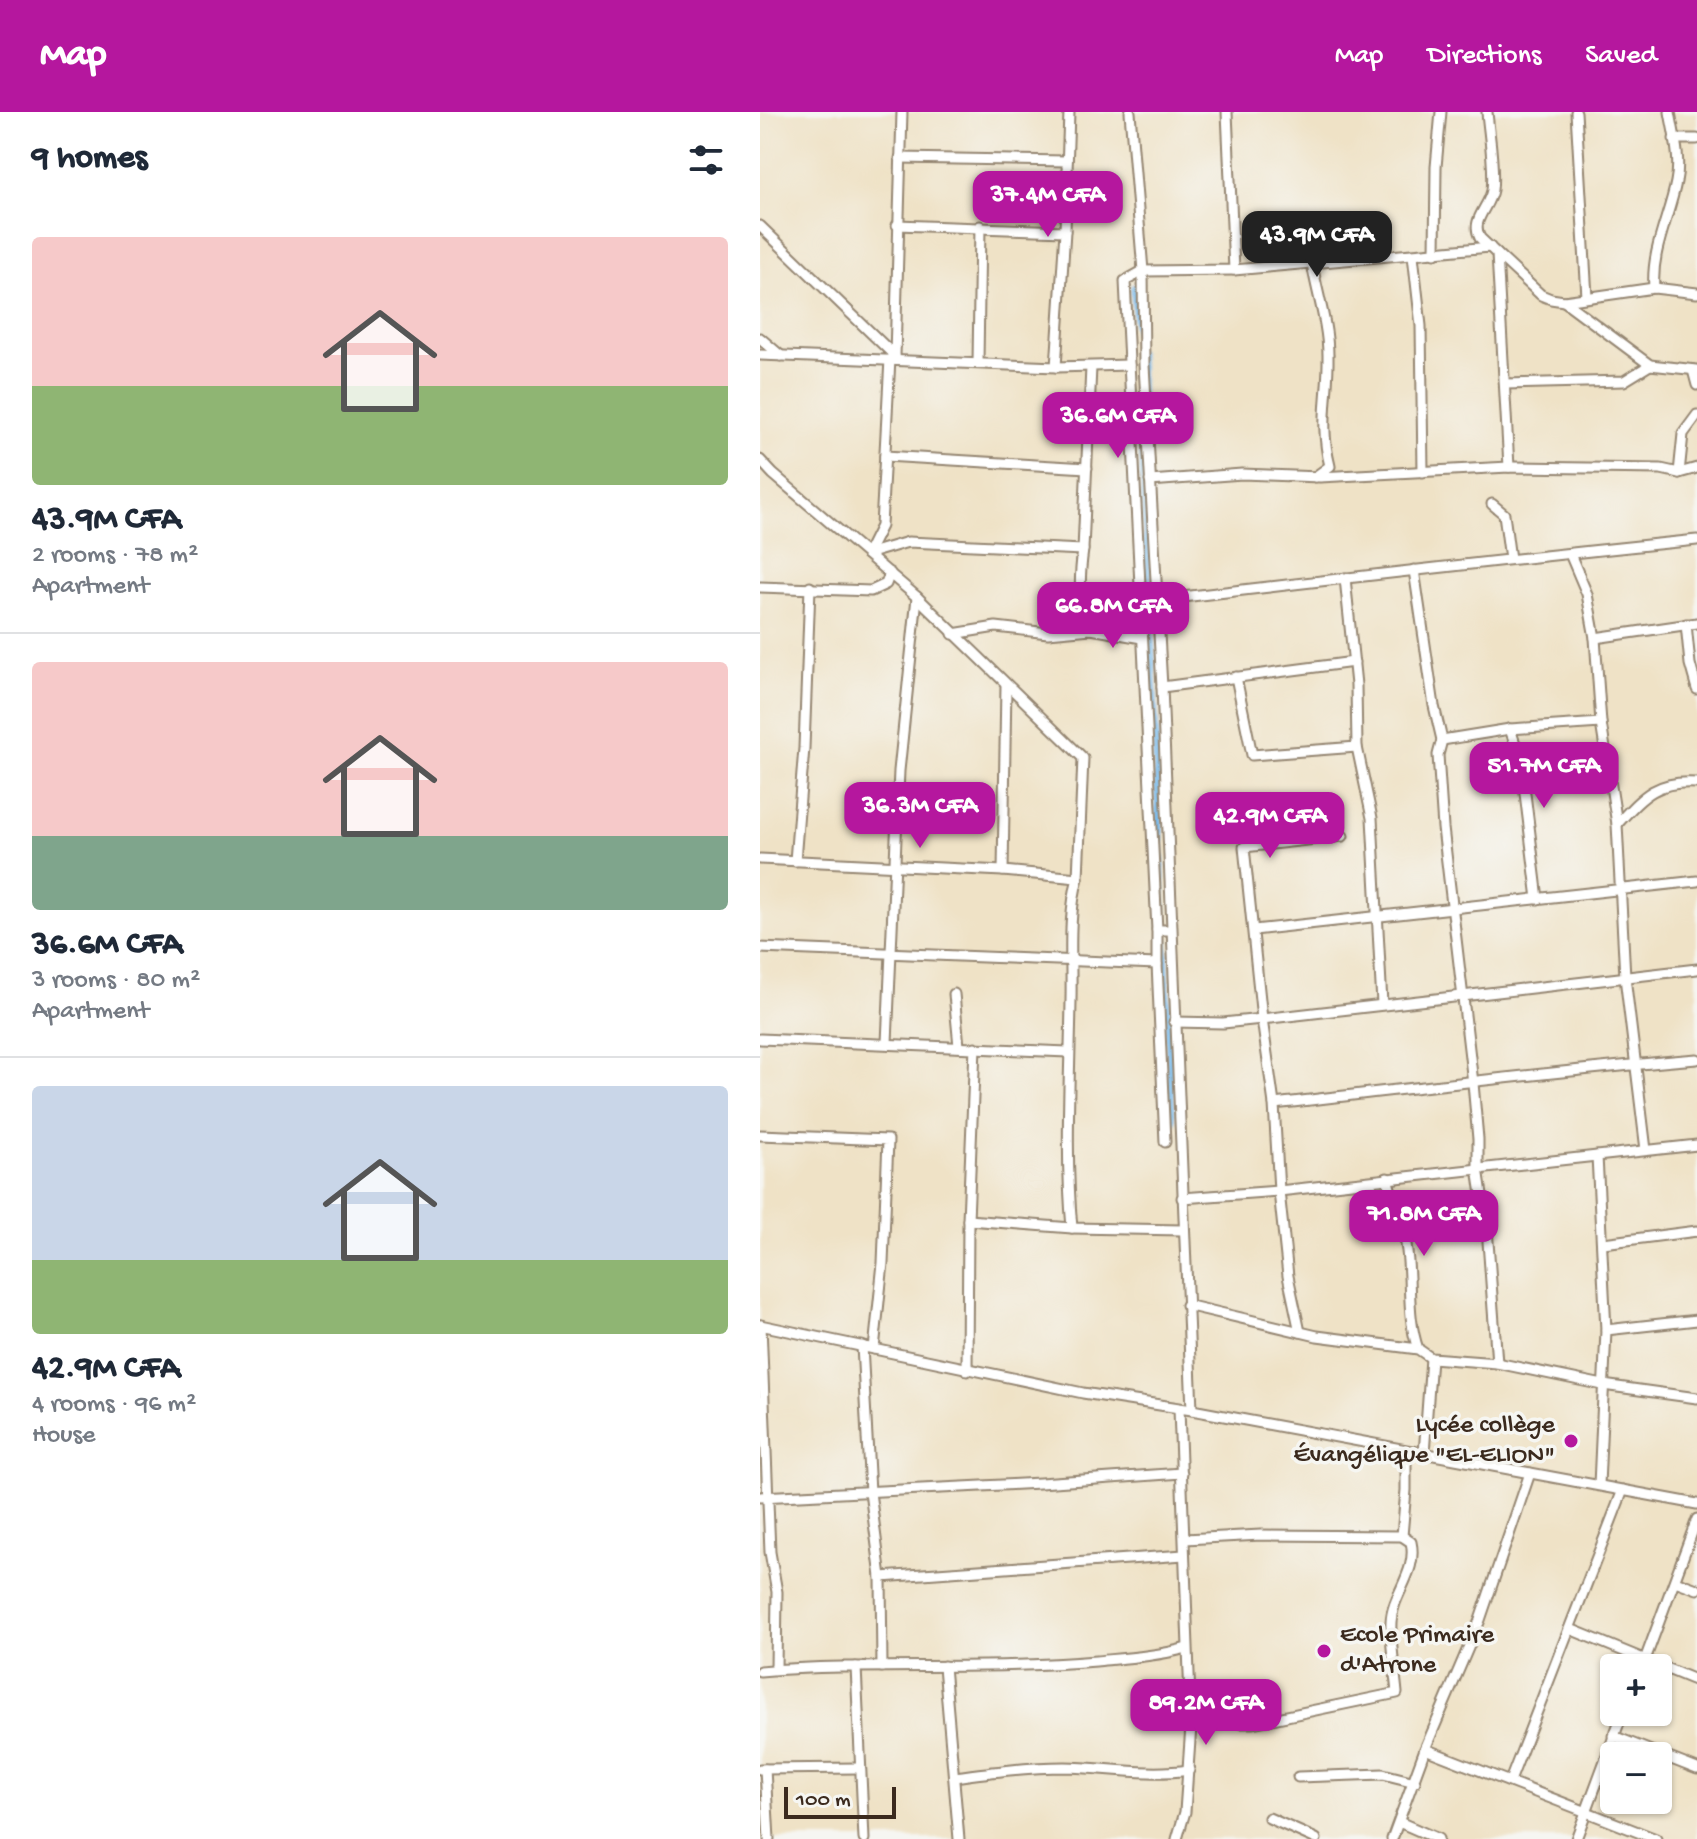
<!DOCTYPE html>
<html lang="en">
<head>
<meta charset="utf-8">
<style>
	:root { --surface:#fff; --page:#f2f2f3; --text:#1f2937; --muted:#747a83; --line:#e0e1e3; --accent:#b5179e }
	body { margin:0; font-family:"Gochi Hand",sans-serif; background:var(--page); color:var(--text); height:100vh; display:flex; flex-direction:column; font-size:30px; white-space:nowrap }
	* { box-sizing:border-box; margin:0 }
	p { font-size:26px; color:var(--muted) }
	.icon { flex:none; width:44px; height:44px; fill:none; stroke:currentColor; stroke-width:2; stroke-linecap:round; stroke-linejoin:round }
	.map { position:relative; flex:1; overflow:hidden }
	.details { display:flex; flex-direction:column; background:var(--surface); width:760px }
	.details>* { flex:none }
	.tools { position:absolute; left:840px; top:1542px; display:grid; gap:16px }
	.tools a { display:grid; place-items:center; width:72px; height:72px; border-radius:8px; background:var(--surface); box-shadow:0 2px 6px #0004; font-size:40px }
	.scale { position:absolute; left:24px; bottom:20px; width:112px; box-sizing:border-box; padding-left:8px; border:4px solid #3b2a1e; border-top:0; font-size:22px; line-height:28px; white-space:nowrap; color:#3b2a1e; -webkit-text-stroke:6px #f6f6f2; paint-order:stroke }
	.price { position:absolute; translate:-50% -68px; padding:0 18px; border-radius:16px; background:var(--accent); color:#fff; font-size:26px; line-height:52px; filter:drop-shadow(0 2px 4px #0008) }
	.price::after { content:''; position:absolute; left:50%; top:48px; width:24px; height:18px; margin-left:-12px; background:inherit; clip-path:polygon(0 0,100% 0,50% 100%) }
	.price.on { background:#222; color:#fff }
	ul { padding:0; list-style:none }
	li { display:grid; align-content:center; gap:16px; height:424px; padding:0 32px }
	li+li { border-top:2px solid var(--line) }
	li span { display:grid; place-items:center; height:248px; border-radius:8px; color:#555 }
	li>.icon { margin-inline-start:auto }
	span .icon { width:144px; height:144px; fill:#fffc; stroke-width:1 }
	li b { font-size:34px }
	h2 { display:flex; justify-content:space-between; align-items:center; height:96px; padding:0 32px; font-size:34px }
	header { display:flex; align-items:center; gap:48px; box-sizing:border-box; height:112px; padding:0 40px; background:var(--accent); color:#fff }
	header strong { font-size:38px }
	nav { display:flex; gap:44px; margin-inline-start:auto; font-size:28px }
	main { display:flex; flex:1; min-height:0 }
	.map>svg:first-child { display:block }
</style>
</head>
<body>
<header>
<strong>Map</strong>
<nav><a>Map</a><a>Directions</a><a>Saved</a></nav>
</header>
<main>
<section class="details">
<h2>9 homes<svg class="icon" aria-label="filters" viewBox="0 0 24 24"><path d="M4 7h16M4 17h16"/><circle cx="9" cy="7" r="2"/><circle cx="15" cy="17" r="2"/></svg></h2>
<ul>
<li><span style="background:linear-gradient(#f6c9c9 60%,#8fb573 0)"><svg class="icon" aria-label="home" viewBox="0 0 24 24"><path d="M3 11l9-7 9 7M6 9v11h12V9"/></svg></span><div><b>43.9M CFA</b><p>2 rooms · 78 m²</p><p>Apartment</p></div></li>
<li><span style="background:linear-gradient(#f6c9c9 70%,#7fa58c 0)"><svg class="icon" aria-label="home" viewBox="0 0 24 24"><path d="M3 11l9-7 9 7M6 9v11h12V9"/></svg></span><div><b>36.6M CFA</b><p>3 rooms · 80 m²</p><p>Apartment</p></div></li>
<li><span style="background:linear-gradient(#c9d6e8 70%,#8fb573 0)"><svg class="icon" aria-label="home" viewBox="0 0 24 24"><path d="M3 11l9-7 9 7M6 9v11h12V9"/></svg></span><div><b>42.9M CFA</b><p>4 rooms · 96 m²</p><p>House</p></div></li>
</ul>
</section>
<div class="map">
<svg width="937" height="1727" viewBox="0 0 937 1727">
	<rect width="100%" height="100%" fill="#f6f6f2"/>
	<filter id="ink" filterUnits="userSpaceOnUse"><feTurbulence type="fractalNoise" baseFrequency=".0125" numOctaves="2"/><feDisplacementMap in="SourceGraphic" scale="16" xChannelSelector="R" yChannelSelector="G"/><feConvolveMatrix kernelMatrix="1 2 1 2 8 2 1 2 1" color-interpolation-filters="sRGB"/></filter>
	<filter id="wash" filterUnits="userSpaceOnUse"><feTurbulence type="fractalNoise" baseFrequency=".006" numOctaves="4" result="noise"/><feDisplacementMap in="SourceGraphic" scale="32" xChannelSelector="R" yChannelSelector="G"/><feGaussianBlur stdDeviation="1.8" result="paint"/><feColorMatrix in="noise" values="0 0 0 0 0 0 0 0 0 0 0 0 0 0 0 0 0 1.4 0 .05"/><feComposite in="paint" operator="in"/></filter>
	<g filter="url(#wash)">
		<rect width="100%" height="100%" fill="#efe2c6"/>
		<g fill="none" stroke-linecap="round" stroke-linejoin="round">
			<g stroke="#76b9ec" stroke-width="8">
				<path d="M374 176 377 219"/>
				<path d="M378 242 400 727"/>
				<path d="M400 733 403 814"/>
				<path d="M404 824 412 1008"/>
			</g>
		</g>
	</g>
	<g filter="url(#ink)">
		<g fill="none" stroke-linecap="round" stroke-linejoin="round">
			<g stroke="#958672" stroke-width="13">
				<g id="minor">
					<path d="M370 0 383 159 384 253 402 575 432 1298"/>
					<path d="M467 0 474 158"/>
					<path d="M727 0C729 23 735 56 732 78 729 96 710 108 720 126L781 183 791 187 804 189 894 176 937 181"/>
					<path d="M816 0 827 185"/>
					<path d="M914 27H937"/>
					<path d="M140 46 307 49"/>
					<path d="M137 113 305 119"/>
					<path d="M0 114 135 244"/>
					<path d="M675 141 676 55 681 0"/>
					<path d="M737 142 749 355"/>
					<path d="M653 143 661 214 663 360"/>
					<path d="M552 151C557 181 568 213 568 243 569 284 559 311 570 354L555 365"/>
					<path d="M894 176C891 138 909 106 916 70 921 47 914 23 910 0"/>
					<path d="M804 189 890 253 937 258"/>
					<path d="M0 226 21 244"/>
					<path d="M0 243 296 255 369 253"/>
					<path d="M218 251 220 114"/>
					<path d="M296 255 305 119 309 0"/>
					<path d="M933 258 937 273"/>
					<path d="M745 272 864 269 890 253"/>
					<path d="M125 344 327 356"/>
					<path d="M0 348 13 362 157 485 323 646 318 766C307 806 312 847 311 888 310 964 305 1040 312 1116"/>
					<path d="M919 361 923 322 937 303"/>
					<path d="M390 369 482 362 560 365 749 355 901 357 919 361 937 356"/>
					<path d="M732 392 744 402 750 447"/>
					<path d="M107 442 121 414 130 247 135 244 142 0"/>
					<path d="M107 442 148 430 323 438"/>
					<path d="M810 442 827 482 835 526 841 611 857 712 865 865 886 1038"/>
					<path d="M654 458 674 594 682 628 678 643 683 716 713 971 718 1027V1056L727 1116 737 1251"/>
					<path d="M585 466 596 573 597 635 612 706 622 892"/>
					<path d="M0 475 111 479 126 472 130 461"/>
					<path d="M397 488C577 467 757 446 937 428"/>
					<path d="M926 512 930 552 937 577"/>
					<path d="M331 517C318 490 319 467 323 438L331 255"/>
					<path d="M193 522 236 515 288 521 331 517 382 526"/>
					<path d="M835 526 937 511"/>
					<path d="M476 565 492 643 597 635"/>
					<path d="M402 575 594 550"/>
					<path d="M750 617 761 649 778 787"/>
					<path d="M682 628 750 617 841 611"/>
					<path d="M857 712C883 684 896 668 937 671"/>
					<path d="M0 747 243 759 318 766"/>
					<path d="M35 749 44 636 50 475"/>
					<path d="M243 759 246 573"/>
					<path d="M411 818H397L365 169 383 159 474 158 730 135"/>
					<path d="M494 818 937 769"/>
					<path d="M0 836 397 852V818"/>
					<path d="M397 852 405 1030"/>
					<path d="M194 882 199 934"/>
					<path d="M414 910 463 911 502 907 937 857"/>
					<path d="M0 927 308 940"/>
					<path d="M127 931 139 659 157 485"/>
					<path d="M514 992C655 976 796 959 937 947"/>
					<path d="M0 1023 128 1028 123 1151 114 1237"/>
					<path d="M837 1044 846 1218 839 1373"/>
					<path d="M627 1066C633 1088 642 1110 646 1132 652 1168 646 1203 658 1237"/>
					<path d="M422 1086 519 1079 937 1033"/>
					<path d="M208 1108 312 1116 423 1118"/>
					<path d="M843 1131 937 1119"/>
					<path d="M426 1193 557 1224 658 1237 671 1246 737 1251 843 1273 937 1286"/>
					<path d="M0 1213 323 1281 432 1298 937 1392"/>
					<path d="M1 1213 10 1440 17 1480 16 1557"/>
					<path d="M846 1218 937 1208"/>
					<path d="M540 1220 528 1164 519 1079 514 992 502 907 484 735 583 724"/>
					<path d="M102 1234 110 1380 121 1465 122 1555"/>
					<path d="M207 1259 208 1108 215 935"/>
					<path d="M664 1342 671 1246"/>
					<path d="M0 1385 280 1371 422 1361"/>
					<path d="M642 1424 646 1378V1339"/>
					<path d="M425 1427 501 1423 642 1424 651 1430C658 1460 632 1482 631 1510 630 1533 635 1558 637 1581L493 1611H479L462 1597 431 1598"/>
					<path d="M121 1465 424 1443"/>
					<path d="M915 1469 937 1477"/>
					<path d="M810 1517 937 1569"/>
					<path d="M184 1554 199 1727"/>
					<path d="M96 1555 104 1727"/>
					<path d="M882 1556 937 1407"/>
					<path d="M0 1559C112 1550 224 1559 336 1549 367 1546 397 1544 427 1536"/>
					<path d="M853 1624 937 1657"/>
					<path d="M665 1637 896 1727"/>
					<path d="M0 1657 99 1656"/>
					<path d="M5 1657 9 1727"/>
					<path d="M194 1665C231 1660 268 1655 305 1655 347 1656 387 1664 429 1658"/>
					<path d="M538 1665 623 1662 655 1670"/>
					<path d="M750 1669 863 1378"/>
					<path d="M509 1706 556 1727"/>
					<path d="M639 1710 678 1727"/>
					<path d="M417 1727 425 1700 431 1614 419 1297"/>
					<path d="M632 1727 665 1637 720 1508 770 1361"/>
					<path d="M816 1727 863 1600"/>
				</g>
			</g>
			<use href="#minor" stroke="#fff" stroke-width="9"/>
		</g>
	</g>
	<g fill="#b5179e" stroke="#f6f6f2" stroke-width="3">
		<circle cx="811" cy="1329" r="8"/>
		<circle cx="564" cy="1539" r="8"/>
	</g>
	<g text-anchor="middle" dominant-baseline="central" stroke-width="7" stroke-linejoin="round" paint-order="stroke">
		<g font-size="26" fill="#3b2a1e" stroke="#f6f6f2" text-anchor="end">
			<text x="795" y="1314">Lycée collège<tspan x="795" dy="30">Évangélique "EL-ELION"</tspan></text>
			<text x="580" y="1524" text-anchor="start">Ecole Primaire<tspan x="580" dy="30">d'Atrone</tspan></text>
		</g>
	</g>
</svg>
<div class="tools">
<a>+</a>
<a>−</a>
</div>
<div class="scale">100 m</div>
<b class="price" style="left:288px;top:127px">37.4M CFA</b>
<b class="price on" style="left:557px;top:167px">43.9M CFA</b>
<b class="price" style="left:358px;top:348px">36.6M CFA</b>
<b class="price" style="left:353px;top:538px">66.8M CFA</b>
<b class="price" style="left:784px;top:698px">51.7M CFA</b>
<b class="price" style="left:160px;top:738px">36.3M CFA</b>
<b class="price" style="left:510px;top:748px">42.9M CFA</b>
<b class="price" style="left:664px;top:1146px">71.8M CFA</b>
<b class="price" style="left:446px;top:1635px">89.2M CFA</b>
</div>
</main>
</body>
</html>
